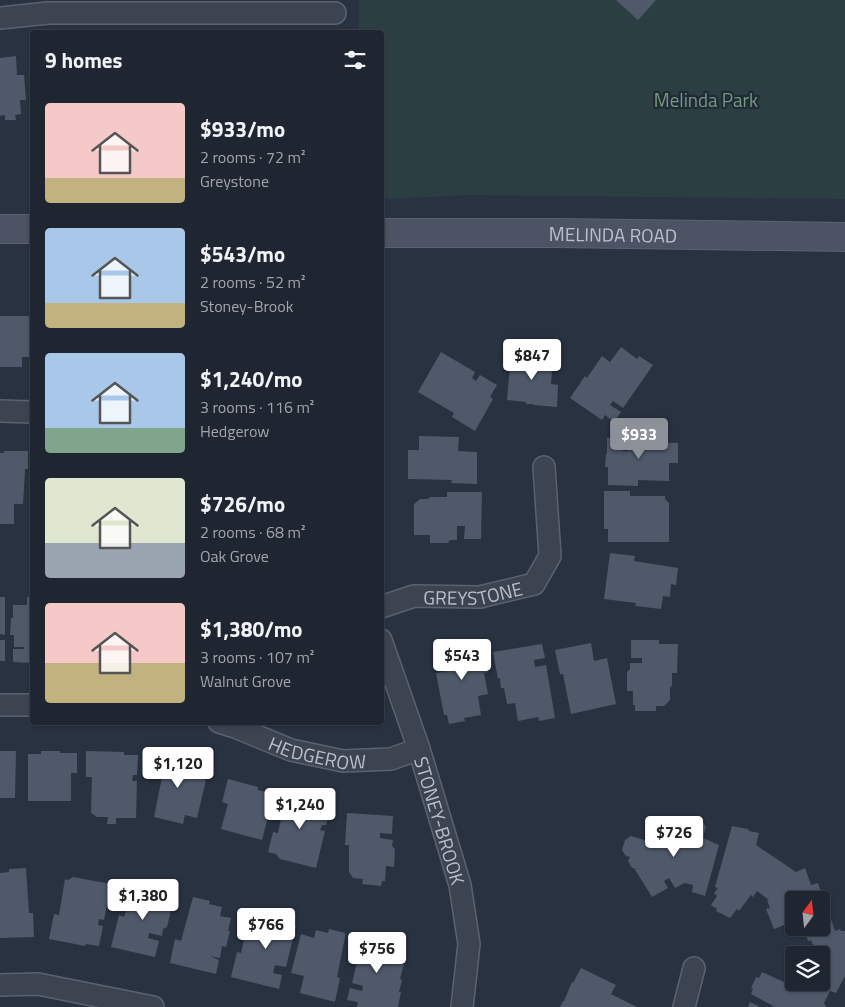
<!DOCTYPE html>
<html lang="en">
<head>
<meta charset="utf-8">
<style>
	:root { --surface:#1f2631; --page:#272e39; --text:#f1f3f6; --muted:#a1a5ab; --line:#3c434d; --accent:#8c9099 }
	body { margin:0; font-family:"Titillium Web",sans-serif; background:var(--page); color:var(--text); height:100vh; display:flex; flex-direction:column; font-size:19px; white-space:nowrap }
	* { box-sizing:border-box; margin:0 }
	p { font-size:16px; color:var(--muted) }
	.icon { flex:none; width:28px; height:28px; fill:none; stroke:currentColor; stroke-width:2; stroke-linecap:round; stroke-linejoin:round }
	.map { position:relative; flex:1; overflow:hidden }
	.sheet { position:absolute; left:30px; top:30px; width:354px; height:695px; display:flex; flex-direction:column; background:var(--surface); border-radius:5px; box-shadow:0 1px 4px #0004,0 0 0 1px var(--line) }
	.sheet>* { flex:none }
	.needle { width:32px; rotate:15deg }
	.buttons { position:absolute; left:785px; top:891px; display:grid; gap:10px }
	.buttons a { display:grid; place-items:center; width:45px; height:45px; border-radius:5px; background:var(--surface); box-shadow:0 1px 4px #0004,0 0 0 1px var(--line); font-size:25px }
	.price { position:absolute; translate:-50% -42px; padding:0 11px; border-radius:5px; background:#fff; color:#222; font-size:16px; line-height:32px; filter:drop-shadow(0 1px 2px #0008) }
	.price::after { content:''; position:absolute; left:50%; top:30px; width:15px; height:11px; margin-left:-8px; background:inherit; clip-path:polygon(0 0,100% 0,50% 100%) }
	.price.active { background:var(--accent); color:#fff }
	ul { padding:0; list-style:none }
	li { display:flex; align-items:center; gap:15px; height:125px; padding:0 15px }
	li span { display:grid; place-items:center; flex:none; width:140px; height:100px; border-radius:5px; color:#555 }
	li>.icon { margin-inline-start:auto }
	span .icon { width:60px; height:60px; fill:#fffc; stroke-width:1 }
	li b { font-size:21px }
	h2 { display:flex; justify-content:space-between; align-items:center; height:60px; padding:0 15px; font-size:21px }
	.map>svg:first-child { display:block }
</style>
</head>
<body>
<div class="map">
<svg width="845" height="1007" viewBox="0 0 845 1007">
	<rect width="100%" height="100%" fill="#293241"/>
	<path fill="#2b3f42" d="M359 0H845V199L471 195 387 199 381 195V32H359Z"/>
	<g fill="#4f596a">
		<path d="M616 0H656L638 20Z"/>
		<path d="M16 56 17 75H24L26 100H20L21 114 15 115 16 120H5V115L0 116V58Z"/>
		<path d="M0 316H32V357H22V367H0Z"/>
		<path d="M621 347 637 359 639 356 653 365 623 408 613 401 610 405 621 412 614 422 605 415 602 420 570 398 585 376 587 378 602 356 610 362Z"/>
		<path d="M441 352 475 372 472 378 476 381 480 375 497 385 490 397 493 399 475 431 452 417 454 413 418 392Z"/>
		<path d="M511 354 553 357 551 384 558 385 557 407 533 405V404H526V402L507 400Z"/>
		<path d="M639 434H657V442L678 443V463H669V481L638 480V486L608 485V467H605L606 454H607V438L623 437V451H628L629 437H635Z"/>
		<path d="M419 436 459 437 458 451 477 452V484L451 483 452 480 408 479V450H419Z"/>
		<path d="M4 451H28V469H25L23 504H14V524H0V453H4Z"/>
		<path d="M604 491H630V496H665V499L669 503V542H608V529H604Z"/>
		<path d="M447 492H482L481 539H464L465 526H457V540H450L448 543H430V535H414V504L420 499H428L430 497H447Z"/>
		<path d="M610 553 635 556 634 561 678 568 676 585 671 584 670 597 663 596 661 609 635 606 636 603 604 599Z"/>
		<path d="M0 597H5V635L0 634Z"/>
		<path d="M27 597H32V663L13 662V649H24V647H14V635H10L11 618H13V605H27Z"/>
		<rect x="0" y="640" width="5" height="21"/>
		<path d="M631 640H659V644H678L677 673H672V685L670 688V700L664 706H656V711H635V705H633V691H627V672L630 669V663H642V658H631Z"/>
		<path d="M482 642 488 672 484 673 488 694 478 696 481 715 464 718 465 721 449 724 447 715H444L436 673 447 671 446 666 437 668 435 656 446 654 444 649Z"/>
		<path d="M591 643 594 661 607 658 616 704 571 714 563 674H560L555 650Z"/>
		<path d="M542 644 545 658 534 660 535 667 546 665 555 718 539 721 538 717 518 721 515 703 507 704 504 688H501L500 678 498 679 493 652Z"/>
		<path d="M0 751H16L15 798H0Z"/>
		<path d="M41 751H60V753H77V773H71V801H28V754H41Z"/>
		<path d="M86 751 124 752V755H138L137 775H133L132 781H137L136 818H116V824H107L108 817H97L91 813 92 777H86Z"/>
		<path d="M162 751 196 759 192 776 206 780 197 818 185 815 183 824 154 817 162 777 156 776Z"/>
		<path d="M228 779 258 787V790L274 794 262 840 221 829 228 804 222 802Z"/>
		<path d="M282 791 318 800V803L331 806 326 825H322L320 830 325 831 316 868 280 859 276 854 268 852 273 832 278 833 281 819 276 818Z"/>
		<path d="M347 813 393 816 392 834 380 833V838L393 840 392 846 395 849 394 867 386 866 385 881H382L381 886 362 884 363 879 353 878 349 872V845H345Z"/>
		<path d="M692 816 700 818 706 827 703 838 719 845 705 896 692 892 693 885 685 883 675 888 669 878 664 881 668 888 652 897 634 868H632L628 861 630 857 626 856 622 850 625 840 631 836 654 843 680 829 682 821Z"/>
		<path d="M732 826 748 829 749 831 759 833 756 845 796 872 805 868 811 885 818 883 821 893 828 897 830 902 826 906 827 909 821 911V900H794V921L774 929 766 909 770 908 767 900H769L757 891 753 897 751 895 739 911 737 909 730 918 716 911 717 909 711 905 717 896 714 893 718 888 715 887Z"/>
		<path d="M26 868 29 913H33L34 937 0 938V873L9 872V869Z"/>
		<path d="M73 877 111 884 104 920 99 919 98 925 103 926 99 946 86 944 85 946 49 939 54 914 59 915 65 879 68 880Z"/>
		<path d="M149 884 169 888 165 908 171 910 167 927 163 929 162 936 149 933 148 938 159 941 155 957 111 947 119 915 124 917 132 892 140 887 148 889Z"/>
		<path d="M193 897 210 901 209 904 222 907 220 916 231 918 228 931H230L226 947 222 946 220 958 210 956 219 960 216 974 170 963 175 939 181 941Z"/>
		<path d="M262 910 280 915V912L296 916 293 925 296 926 286 967 275 965 273 973 282 975 279 989 231 977 237 952 241 953 247 927 257 930Z"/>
		<path d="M831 919 835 931 840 929 841 931H845V976L836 993 830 991 824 1003 826 1007H775L751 994 753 989 751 988 756 977 759 978 762 972 793 986 796 985 795 982H821V955H809L814 947 811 940 808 941 804 929 821 928V922Z"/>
		<path d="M329 929 345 933V937L337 977 340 978 335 1002 300 993 304 976 291 973 301 934 314 938 316 930 328 933Z"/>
		<path d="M366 933 380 936 379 938 400 943 396 962 404 964 400 979 402 980 399 992H401L398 1007H357L358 1002 347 1000 350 988 362 991 363 986 352 983 362 941 364 942Z"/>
		<path d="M581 968 616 985 611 994 637 1007H560L563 1001H564L572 982 573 983Z"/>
		<path d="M750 1002 760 1007H748Z"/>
	</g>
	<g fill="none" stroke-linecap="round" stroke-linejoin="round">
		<g stroke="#5b626f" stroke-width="24">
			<g id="minor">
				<path d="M0 18 48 13H335"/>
				<path d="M0 411 32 412"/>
				<path id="s1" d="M381 607 414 596 480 597 534 584 550 556 544 467"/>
				<path id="s2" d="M381 640 419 749 460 885 469 944 462 1007"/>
				<path d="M0 705H32"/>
				<path id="s3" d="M219 722 235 727 291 750 343 761 391 759 419 749"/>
				<path d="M0 985 38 984 153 1007"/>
				<path d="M684 1007 694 968"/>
			</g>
		</g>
		<g stroke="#5b626f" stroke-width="30">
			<g id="secondary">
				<path d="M0 229H32"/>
				<path id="s4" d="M381 233H557L845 237"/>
			</g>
		</g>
		<use href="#minor" stroke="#3d4451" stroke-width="21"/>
		<use href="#secondary" stroke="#4b5364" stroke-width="28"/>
	</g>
	<g text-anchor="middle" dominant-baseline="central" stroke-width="4.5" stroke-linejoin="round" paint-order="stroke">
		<g font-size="19" fill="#739a7e" stroke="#222937">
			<text x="706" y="99">Melinda Park</text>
		</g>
		<g font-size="19" fill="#bac0cb" stroke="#222937">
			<text stroke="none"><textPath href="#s4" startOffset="232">MELINDA ROAD</textPath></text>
			<text stroke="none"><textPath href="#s1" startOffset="94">GREYSTONE</textPath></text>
			<text stroke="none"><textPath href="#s3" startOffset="104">HEDGEROW</textPath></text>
			<text stroke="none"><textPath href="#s2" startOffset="190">STONEY-BROOK</textPath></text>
		</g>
	</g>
</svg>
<div class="buttons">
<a><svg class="needle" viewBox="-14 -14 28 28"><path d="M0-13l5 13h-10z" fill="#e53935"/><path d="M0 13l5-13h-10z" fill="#a1a5ab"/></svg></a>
<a><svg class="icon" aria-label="layers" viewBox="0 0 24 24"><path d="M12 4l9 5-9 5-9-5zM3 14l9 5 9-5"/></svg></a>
</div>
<b class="price" style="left:532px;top:381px">$847</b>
<b class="price active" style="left:639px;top:460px">$933</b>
<b class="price" style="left:462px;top:681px">$543</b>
<b class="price" style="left:178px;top:789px">$1,120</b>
<b class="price" style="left:300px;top:830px">$1,240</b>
<b class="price" style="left:674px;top:858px">$726</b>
<b class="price" style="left:143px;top:921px">$1,380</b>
<b class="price" style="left:266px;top:950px">$766</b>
<b class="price" style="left:377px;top:974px">$756</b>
<section class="sheet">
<h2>9 homes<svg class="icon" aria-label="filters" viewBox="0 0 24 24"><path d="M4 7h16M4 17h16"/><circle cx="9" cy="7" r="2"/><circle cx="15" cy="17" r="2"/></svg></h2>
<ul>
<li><span style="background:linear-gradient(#f6c9c9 75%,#c2b280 0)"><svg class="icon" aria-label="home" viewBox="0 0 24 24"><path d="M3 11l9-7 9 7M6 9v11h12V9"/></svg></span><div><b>$933/mo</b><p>2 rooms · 72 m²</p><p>Greystone</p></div></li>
<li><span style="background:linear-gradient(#a9c7e8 75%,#c2b280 0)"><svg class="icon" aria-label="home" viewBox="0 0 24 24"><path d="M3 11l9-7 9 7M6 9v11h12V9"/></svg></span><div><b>$543/mo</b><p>2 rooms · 52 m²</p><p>Stoney-Brook</p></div></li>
<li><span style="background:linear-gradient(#a9c7e8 75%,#7fa58c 0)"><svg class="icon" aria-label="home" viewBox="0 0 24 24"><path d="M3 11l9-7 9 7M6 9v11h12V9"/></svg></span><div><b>$1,240/mo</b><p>3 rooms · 116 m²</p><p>Hedgerow</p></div></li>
<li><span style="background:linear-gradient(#dfe7d0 65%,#9aa5b1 0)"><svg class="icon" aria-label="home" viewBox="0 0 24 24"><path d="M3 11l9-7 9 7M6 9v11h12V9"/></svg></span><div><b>$726/mo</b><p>2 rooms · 68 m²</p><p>Oak Grove</p></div></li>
<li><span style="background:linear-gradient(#f6c9c9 60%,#c2b280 0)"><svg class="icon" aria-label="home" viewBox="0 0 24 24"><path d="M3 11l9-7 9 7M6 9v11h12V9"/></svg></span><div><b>$1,380/mo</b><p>3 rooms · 107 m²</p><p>Walnut Grove</p></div></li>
</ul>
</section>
</div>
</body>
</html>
